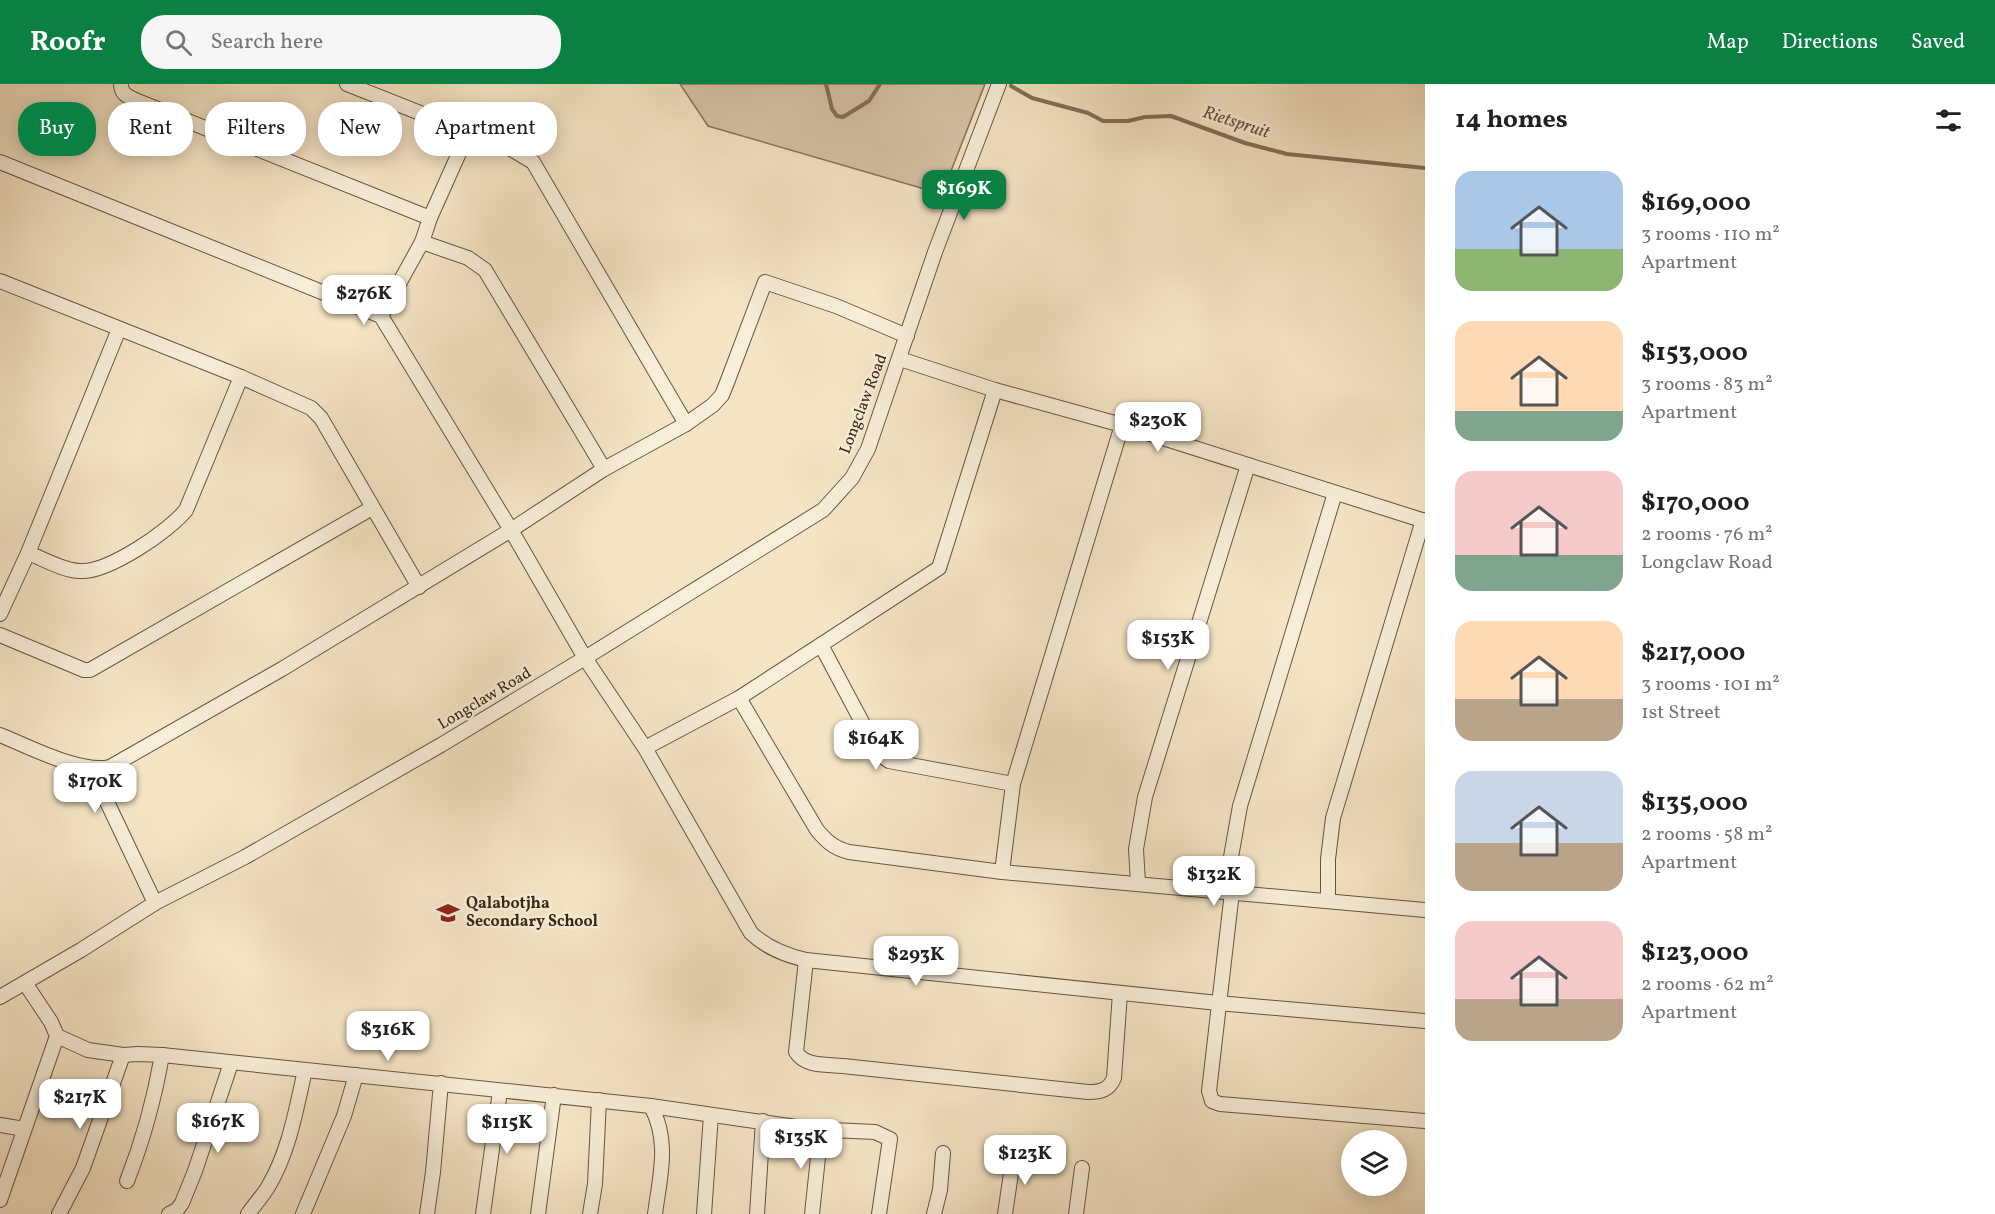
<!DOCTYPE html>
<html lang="en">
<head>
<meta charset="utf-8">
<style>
	:root { --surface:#fff; --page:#f6f6f6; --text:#202124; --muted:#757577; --accent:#0b8043 }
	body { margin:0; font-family:Vollkorn,serif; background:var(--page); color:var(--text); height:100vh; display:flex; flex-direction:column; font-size:22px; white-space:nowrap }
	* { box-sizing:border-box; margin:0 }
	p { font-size:20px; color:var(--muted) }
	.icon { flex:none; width:33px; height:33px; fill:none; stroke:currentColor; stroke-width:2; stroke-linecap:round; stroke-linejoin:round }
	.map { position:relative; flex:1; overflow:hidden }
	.sheet { display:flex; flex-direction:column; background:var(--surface); width:570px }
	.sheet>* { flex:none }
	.banner { position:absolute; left:18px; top:18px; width:570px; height:54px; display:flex; gap:12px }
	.buttons { position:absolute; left:1341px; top:1046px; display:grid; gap:12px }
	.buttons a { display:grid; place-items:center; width:66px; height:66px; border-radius:50%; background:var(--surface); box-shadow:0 3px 15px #0003; font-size:30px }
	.price { position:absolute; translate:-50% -51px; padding:0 14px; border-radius:12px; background:#fff; color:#222; font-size:20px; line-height:39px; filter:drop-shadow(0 2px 3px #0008) }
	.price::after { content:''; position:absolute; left:50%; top:36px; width:18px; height:14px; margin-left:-9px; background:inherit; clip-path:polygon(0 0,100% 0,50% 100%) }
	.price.on { background:var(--accent); color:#fff }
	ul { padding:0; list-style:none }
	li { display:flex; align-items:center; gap:18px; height:150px; padding:0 30px }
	li span { display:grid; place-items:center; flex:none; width:168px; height:120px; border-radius:18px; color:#555 }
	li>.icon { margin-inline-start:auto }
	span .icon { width:72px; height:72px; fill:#fffc; stroke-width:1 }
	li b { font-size:26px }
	h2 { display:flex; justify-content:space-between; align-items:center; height:72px; padding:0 30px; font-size:26px }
	.pill { padding:0 21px; border-radius:24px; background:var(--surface); box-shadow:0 3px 15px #0003; font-size:21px; line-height:54px }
	.pill.on { background:var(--accent); color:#fff }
	header { display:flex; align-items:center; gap:36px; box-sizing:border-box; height:84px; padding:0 30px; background:var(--accent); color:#fff }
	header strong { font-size:28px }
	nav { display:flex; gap:33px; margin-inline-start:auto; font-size:21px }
	.search { width:420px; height:54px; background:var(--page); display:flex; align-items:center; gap:15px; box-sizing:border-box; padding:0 21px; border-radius:24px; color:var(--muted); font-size:22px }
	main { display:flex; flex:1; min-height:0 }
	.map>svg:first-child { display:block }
</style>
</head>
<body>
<header>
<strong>Roofr</strong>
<div class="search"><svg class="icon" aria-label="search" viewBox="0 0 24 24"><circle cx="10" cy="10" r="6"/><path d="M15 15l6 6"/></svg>Search here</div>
<nav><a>Map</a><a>Directions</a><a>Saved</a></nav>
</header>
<main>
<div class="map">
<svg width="1425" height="1130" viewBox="0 0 1425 1130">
	<rect width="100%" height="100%" fill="#f5e5c5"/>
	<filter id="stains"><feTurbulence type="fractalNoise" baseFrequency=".00333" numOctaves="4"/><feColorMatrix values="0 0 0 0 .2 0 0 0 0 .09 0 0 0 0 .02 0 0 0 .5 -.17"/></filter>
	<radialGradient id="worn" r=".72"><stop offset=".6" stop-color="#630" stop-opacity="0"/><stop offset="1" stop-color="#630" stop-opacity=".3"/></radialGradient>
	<path fill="#d5c4a7" stroke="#86745d" stroke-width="1.5" d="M680 0H985L942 110 708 42Z"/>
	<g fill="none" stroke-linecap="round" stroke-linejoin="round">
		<g stroke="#837159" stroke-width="4">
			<path d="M826 0 832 25 837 32 843 33 869 17 880 0"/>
			<path d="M1011 2 1032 14 1088 29 1103 37H1128L1145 33 1171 32 1245 59 1287 70 1425 84"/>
		</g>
		<g stroke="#675540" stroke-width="16">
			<g id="minor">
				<path d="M121 0C121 10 127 12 135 16L430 134"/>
				<path d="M347 0 511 65 533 78 686 340"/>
				<path d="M0 78 381 232 511 446 585 574 645 664 751 849C767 864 785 871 806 876L1218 919 1425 937"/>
				<path d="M422 158 430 134 468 49"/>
				<path d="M0 197 241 293 311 324 321 334 419 503"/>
				<path d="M381 232 422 158 468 174 485 186 604 385"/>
				<path d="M900 275 995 306 1122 341 1425 437"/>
				<path d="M1335 409 1240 722 1231 773 1232 808 1209 1007 1212 1017 1220 1020 1425 1037"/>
				<path d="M28 469C44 475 64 487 80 487 108 489 169 447 186 426L241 293"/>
				<path d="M0 530 28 469 119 245"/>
				<path d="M0 551 84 586H90L372 424"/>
				<path d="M821 561 871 655 881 671 889 677 1013 700"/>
				<path d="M739 614 817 746C827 758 834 764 849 768L1002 788 1425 826"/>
				<path d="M0 651C28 662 80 690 110 683L282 585 511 446 604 385 686 340 713 321 722 311 728 296 765 198 836 222 907 252"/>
				<path d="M645 664 739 614 939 484 995 306"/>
				<path d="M93 685 99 701 155 819"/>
				<path d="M1002 788 1013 700 1122 341"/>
				<path d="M1138 799 1136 765 1145 713 1248 381"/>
				<path d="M1328 816V775L1333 734 1423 436"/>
				<path d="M806 876 796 968C805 983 827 980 843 982L1088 1008C1101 1008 1109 1006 1114 994L1120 909"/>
				<path d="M0 913 81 866 155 819 245 773 441 661 585 574 823 426 852 394 868 365 935 168 999 0"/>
				<path d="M57 952 88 966 123 971 138 970 162 971 651 1022 810 1045 875 1048 890 1055 879 1130"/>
				<path d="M651 1022C670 1058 660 1091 655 1130"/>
				<path d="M0 1041 24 1045"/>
				<path d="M127 1097C144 1054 154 1017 162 971"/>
				<path d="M0 1116 57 952 51 938 25 899"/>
				<path d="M59 1130 83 1084 123 971"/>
				<path d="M169 1130 177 1126 182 1119 195 1087 231 979"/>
				<path d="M248 1130C254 1121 262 1113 268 1103 289 1068 296 1026 305 986"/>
				<path d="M303 1130 344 1032 356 991"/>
				<path d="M427 1130 433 1088 441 999"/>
				<path d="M483 1130 500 1007"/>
				<path d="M538 1130 554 1011"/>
				<path d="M590 1130 595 1100 599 1016"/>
				<path d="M704 1130 711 1031"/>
				<path d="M757 1130 763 1037"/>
				<path d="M812 1130 821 1045"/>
				<path d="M934 1130 940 1106 943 1069"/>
				<path d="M1005 1130 1014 1069"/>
				<path d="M1076 1130 1082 1084"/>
			</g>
		</g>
		<use href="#minor" stroke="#f8eed9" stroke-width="14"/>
	</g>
	<defs>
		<g id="school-bare" transform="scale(1.8)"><path d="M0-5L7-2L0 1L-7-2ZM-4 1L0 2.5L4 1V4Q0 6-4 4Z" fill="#8f2418" stroke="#f8eed9" stroke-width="2.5" paint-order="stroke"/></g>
	</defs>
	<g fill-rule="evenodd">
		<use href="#school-bare" x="448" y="829"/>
	</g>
	<g text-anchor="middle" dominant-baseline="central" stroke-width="5" stroke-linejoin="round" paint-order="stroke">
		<g font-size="16" fill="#382513" stroke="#f8eed9">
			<text transform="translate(864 320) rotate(-69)">Longclaw Road</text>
			<text transform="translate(485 615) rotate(-31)">Longclaw Road</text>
		</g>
		<g font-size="16" font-weight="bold" fill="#382513" stroke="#f8eed9" text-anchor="start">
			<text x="466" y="820">Qalabotjha<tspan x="466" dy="18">Secondary School</tspan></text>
		</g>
		<g font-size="18" font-style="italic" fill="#64513c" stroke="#f8eed9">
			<text transform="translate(1236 39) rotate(18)">Rietspruit</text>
		</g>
	</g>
	<rect width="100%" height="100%" filter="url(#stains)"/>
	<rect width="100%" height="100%" fill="url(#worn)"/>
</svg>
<div class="buttons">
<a><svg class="icon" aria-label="layers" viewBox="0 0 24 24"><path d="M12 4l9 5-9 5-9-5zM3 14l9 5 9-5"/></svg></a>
</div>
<b class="price on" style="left:964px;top:137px">$169K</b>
<b class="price" style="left:364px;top:242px">$276K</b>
<b class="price" style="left:1158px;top:369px">$230K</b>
<b class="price" style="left:1168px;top:587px">$153K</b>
<b class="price" style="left:876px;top:687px">$164K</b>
<b class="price" style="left:95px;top:730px">$170K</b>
<b class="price" style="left:1214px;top:823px">$132K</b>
<b class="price" style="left:916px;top:903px">$293K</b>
<b class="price" style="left:388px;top:978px">$316K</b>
<b class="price" style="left:80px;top:1046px">$217K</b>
<b class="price" style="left:218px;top:1070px">$167K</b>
<b class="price" style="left:507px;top:1071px">$115K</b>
<b class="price" style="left:801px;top:1086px">$135K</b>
<b class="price" style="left:1025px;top:1102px">$123K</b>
<div class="banner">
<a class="pill on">Buy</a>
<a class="pill">Rent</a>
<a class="pill">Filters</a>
<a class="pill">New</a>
<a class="pill">Apartment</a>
</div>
</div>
<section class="sheet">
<h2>14 homes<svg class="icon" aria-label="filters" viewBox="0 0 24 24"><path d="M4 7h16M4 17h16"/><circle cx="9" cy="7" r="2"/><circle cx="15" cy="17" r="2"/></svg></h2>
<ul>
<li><span style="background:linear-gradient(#a9c7e8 65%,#8fb573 0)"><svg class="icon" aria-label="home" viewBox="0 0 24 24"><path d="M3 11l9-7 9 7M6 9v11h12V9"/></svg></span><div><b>$169,000</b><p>3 rooms · 110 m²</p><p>Apartment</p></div></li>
<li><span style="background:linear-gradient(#ffd9b3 75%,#7fa58c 0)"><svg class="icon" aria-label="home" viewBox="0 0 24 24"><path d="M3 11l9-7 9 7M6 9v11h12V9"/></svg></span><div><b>$153,000</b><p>3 rooms · 83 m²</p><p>Apartment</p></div></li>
<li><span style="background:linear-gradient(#f6c9c9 70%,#7fa58c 0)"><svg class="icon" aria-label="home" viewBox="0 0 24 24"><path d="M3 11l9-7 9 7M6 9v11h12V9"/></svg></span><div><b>$170,000</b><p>2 rooms · 76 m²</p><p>Longclaw Road</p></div></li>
<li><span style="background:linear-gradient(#ffd9b3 65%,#b9a48a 0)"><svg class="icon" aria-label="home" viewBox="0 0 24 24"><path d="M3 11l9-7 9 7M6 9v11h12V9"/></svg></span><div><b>$217,000</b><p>3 rooms · 101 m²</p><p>1st Street</p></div></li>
<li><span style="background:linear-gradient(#c9d6e8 60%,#b9a48a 0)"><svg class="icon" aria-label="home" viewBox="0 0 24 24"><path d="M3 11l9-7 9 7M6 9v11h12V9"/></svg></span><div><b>$135,000</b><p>2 rooms · 58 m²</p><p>Apartment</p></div></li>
<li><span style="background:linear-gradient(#f6c9c9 65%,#b9a48a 0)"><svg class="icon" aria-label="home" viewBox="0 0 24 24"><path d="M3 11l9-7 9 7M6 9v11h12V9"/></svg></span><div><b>$123,000</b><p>2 rooms · 62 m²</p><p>Apartment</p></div></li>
</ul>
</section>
</main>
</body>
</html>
